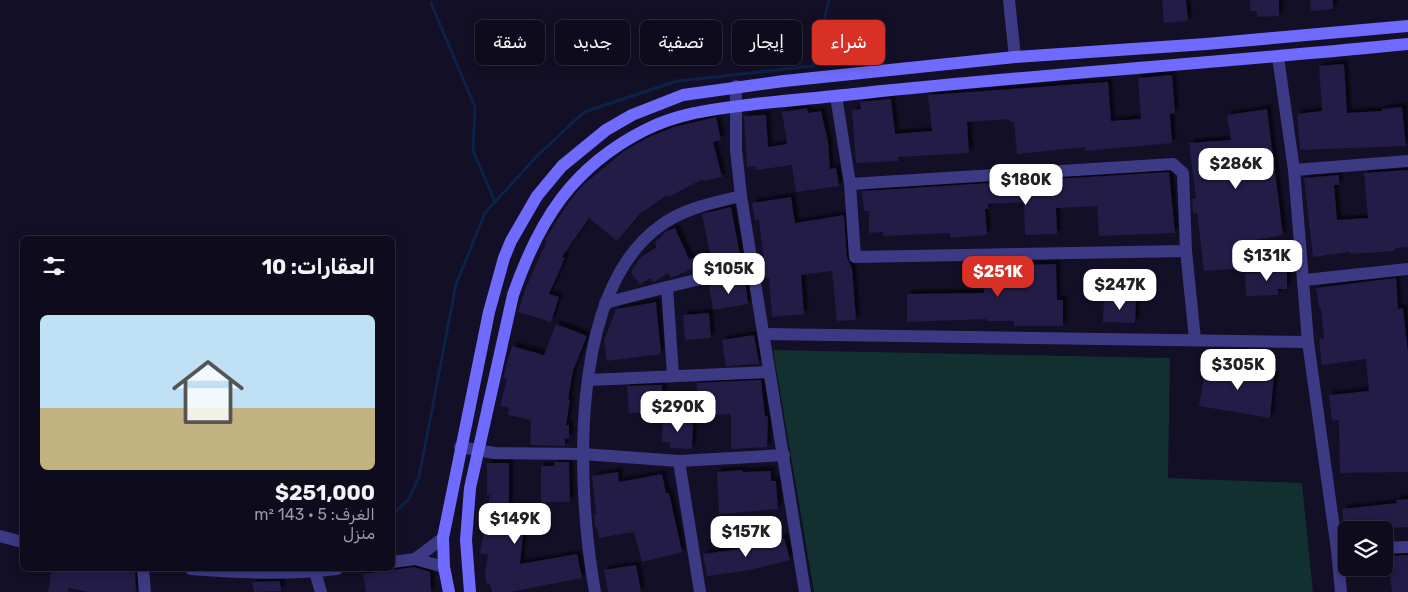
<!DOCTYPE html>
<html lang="ar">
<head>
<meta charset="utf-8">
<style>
	:root { --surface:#0e0b1c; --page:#1c1929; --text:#f1f3f6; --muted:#9b9ba3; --line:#2e2b3b; --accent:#d93025 }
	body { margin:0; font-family:Rubik,"Noto Naskh Arabic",sans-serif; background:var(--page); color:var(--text); direction:rtl; height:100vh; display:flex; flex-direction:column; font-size:19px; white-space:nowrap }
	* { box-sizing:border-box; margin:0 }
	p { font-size:16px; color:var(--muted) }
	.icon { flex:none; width:28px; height:28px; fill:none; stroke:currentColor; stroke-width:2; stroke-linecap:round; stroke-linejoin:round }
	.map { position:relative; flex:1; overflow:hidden; direction:ltr }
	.sheet { position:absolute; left:20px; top:236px; width:375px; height:335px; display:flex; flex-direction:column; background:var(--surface); border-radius:8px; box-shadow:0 2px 12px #0003,0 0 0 1px var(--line); direction:rtl }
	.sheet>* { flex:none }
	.top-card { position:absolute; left:410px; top:20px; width:475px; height:45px; direction:rtl; display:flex; gap:10px }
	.controls { position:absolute; left:1338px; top:521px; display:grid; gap:10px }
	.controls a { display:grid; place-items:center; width:55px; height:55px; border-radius:8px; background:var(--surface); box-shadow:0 2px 12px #0003,0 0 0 1px var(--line); font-size:25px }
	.price { position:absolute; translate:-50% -42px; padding:0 11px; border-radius:10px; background:#fff; color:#222; font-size:16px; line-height:32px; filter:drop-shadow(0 1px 2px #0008) }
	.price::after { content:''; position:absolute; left:50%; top:30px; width:15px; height:11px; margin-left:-8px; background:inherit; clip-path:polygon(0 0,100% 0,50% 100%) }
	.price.current { background:var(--accent); color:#fff }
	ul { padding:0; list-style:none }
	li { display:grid; align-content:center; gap:10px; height:265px; padding:0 20px }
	li span { display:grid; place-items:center; height:155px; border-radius:8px; color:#555 }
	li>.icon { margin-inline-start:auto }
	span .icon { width:90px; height:90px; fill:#fffc; stroke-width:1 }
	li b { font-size:21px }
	h2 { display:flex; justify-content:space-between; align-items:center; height:60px; padding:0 20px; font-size:21px }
	.pill { padding:0 18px; border-radius:8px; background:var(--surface); box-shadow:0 2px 12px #0003,0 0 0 1px var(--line); font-size:18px; line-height:45px }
	.pill.current { background:var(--accent); color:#fff }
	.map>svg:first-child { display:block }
</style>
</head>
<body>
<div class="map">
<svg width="1408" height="592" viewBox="0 0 1408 592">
	<defs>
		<filter id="shadow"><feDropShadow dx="4" dy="-4" stdDeviation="1" flood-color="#0009"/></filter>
	</defs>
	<rect width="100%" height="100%" fill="#130f26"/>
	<path fill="#12302f" d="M773 350 1170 358 1168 478 1302 483 1313 592H814Z"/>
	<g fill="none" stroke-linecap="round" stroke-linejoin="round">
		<g stroke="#0c2248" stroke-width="3">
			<path d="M431 3 475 107 473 151 495 202"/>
			<path d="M392 515 409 499 419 477 456 284 485 213 537 156 584 112 677 81 813 66 829 0"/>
		</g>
	</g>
	<g fill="#241b47" filter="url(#shadow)">
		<path d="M1162 0H1186L1188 21 1164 23Z"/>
		<path d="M1250 0H1279V16L1257 17V11H1250Z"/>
		<path d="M1310 0H1333V9L1311 11Z"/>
		<path d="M1344 64 1347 113 1382 111V109L1402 107 1406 146 1300 150 1297 114 1322 111 1319 66Z"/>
		<path d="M1172 75 1175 113 1170 114 1172 143 1085 151V147L1017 154 1014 122H1010L1009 119 967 122 969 153 898 157V161L856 163 852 110 861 109 860 102 891 99 895 134 932 131 928 95 1108 82 1111 121 1141 119 1138 78Z"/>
		<path d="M807 108 808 113 821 111 828 142 830 169 836 168 839 186 796 192 792 165 756 170V166L747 167 744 116 766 115 768 147 787 144 782 112Z"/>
		<path d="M1267 109 1283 235 1234 244 1236 269 1204 271 1197 213H1193L1192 199 1196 198 1189 143 1231 140 1227 115Z"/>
		<path d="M716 117 721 140 713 142 722 177 703 181V179L668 197 667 195 640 214 617 241 589 218 562 257 565 258 549 294 559 297 551 322 518 312 526 287 547 241 545 240 568 203 584 184 624 151 649 137 674 127Z"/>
		<path d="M1408 170V247L1395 248V251L1350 254V252L1313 257 1304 178 1339 175V185H1334L1337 220 1368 218 1364 173Z"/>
		<path d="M1169 172 1175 233 1099 236 1097 206 1056 208 1057 234 1025 235 1024 202 988 204 989 209H985L987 235 950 238V233L883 236V232L869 233V211H864L862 191Z"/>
		<path d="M791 197 795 223 844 215 847 258 852 268 856 320 837 321 832 271 801 275 804 314 772 317 769 278H766L763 261H764L759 220 755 221 752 203Z"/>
		<path d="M731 207 741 261 693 272 692 269 671 278 668 273 656 281 653 282 650 278 640 285 631 272 641 257 656 247 655 243 665 232 675 228 689 259 710 254 702 214Z"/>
		<path d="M1026 262V265L1056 264 1057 300H1063V326H1014V321H986V319L907 322V294L984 293V263Z"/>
		<path d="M1265 266H1287V289H1278V295L1246 296 1245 273 1266 272Z"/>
		<path d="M1396 278 1398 309 1403 308 1408 353V472L1340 473 1339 420 1332 421 1329 395 1369 391 1366 359 1322 365 1319 339 1324 338 1321 308H1319L1316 288Z"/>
		<path d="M745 279 748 304 713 310 709 286Z"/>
		<path d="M1104 299 1136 300 1135 323 1103 322Z"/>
		<path d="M656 302 661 354 607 361 604 341 616 309Z"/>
		<path d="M709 313 711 338 685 340 683 315Z"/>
		<path d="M556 324 587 336 573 371 568 399 570 400 566 425H569V439L565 438V446L530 445 531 420 508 415 509 408 500 406 507 379 503 378 512 346 544 355Z"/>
		<path d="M754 335 759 364 726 366 722 340Z"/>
		<path d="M1206 366 1274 375 1270 418 1199 406Z"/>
		<path d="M761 380 765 416H768L767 447 731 449V414L699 416 697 383Z"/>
		<path d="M662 385 664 412 629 413 627 386Z"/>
		<path d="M663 418 693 419 692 449 670 448V442H662Z"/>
		<path d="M554 462H569L570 502H541V466H554Z"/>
		<path d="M487 463H509V506L516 507 513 534 523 535 520 564 577 554 582 578 510 592H492L490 584 487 585 485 573 488 554H480L490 495H487Z"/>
		<path d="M743 470V472L771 471V481H776L778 509 719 514 717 472Z"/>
		<path d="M618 472 619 482 662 474 666 493H669L682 552 642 562 634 532 599 538 597 527H595L594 514H596L592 476Z"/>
		<path d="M1408 499V527L1344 530 1342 509 1397 503 1396 500Z"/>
		<path d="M784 538 790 560 751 570 707 576 703 554 739 549Z"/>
		<path d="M1408 555V592H1392L1387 556Z"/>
		<path d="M636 565 641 592H608L604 570Z"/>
		<path d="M414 567 430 572 431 592H366L363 574Z"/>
		<path d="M52 569 135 570 136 592H89L69 588 68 592H48Z"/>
		<path d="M280 581 281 591 254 592 252 582Z"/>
	</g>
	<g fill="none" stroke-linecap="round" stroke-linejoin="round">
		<g stroke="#3d3a85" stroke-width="12">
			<path d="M1009 0 1015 57"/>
			<path d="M1278 57 1294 170 1308 342 1337 550 1341 592"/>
			<path d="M736 86V150L741 196 805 592"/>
			<path d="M836 96 850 184 855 257 1186 251"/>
			<path d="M1294 170 1408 161"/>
			<path d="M850 184 1173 164 1183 173 1186 251 1195 339"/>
			<path d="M1305 280 1408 269"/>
			<path d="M667 287 754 266"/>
			<path d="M605 303 667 287 673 375"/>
			<path d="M765 334 1308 342"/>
			<path d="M588 380 769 372"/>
			<path d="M460 447 494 453 583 454 679 461 784 455"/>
			<path d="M679 461 700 592"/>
			<path d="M0 536 22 542"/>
			<path d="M1384 548 1408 547"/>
			<path d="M415 559 443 538"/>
			<path d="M392 562 415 559 444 567"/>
			<path d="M143 569 145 592"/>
			<path d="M191 569C239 573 289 575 337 569"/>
			<path d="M315 572 321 592"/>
			<path d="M595 592C577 491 567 293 660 226 684 208 713 203 741 196"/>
		</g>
		<g stroke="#6f6bff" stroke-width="12">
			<path d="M449 592 444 567 443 538 489 312 504 258 511 241 537 196 562 166 606 130 632 115 683 95 784 81 1015 57 1206 44 1408 26"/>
			<path d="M470 592 466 540 470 488 513 295C539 220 572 167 645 130 680 112 717 109 755 104 791 100 828 97 864 93 1045 74 1227 62 1408 44"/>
		</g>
	</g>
</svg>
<div class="controls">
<a><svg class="icon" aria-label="layers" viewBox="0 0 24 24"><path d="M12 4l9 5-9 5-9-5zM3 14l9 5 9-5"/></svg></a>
</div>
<b class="price" style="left:1236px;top:190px">$286K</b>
<b class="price" style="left:1026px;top:206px">$180K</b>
<b class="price" style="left:1267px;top:282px">$131K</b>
<b class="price" style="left:729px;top:295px">$105K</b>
<b class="price current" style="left:998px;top:298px">$251K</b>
<b class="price" style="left:1120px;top:311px">$247K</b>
<b class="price" style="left:1238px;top:391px">$305K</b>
<b class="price" style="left:678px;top:433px">$290K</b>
<b class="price" style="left:515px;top:545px">$149K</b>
<b class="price" style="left:746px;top:558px">$157K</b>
<div class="top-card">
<a class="pill current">شراء</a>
<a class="pill">إيجار</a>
<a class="pill">تصفية</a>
<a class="pill">جديد</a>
<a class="pill">شقة</a>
</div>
<section class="sheet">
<h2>العقارات: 10<svg class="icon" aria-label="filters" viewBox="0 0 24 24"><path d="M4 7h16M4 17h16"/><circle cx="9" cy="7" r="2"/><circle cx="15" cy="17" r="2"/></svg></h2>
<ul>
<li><span style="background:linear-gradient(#bfe0f5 60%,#c2b280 0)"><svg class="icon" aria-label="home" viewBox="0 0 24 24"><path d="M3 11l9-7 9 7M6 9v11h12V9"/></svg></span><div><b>$251,000</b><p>الغرف: 5 · 143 m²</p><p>منزل</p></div></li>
</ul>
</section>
</div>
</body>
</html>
